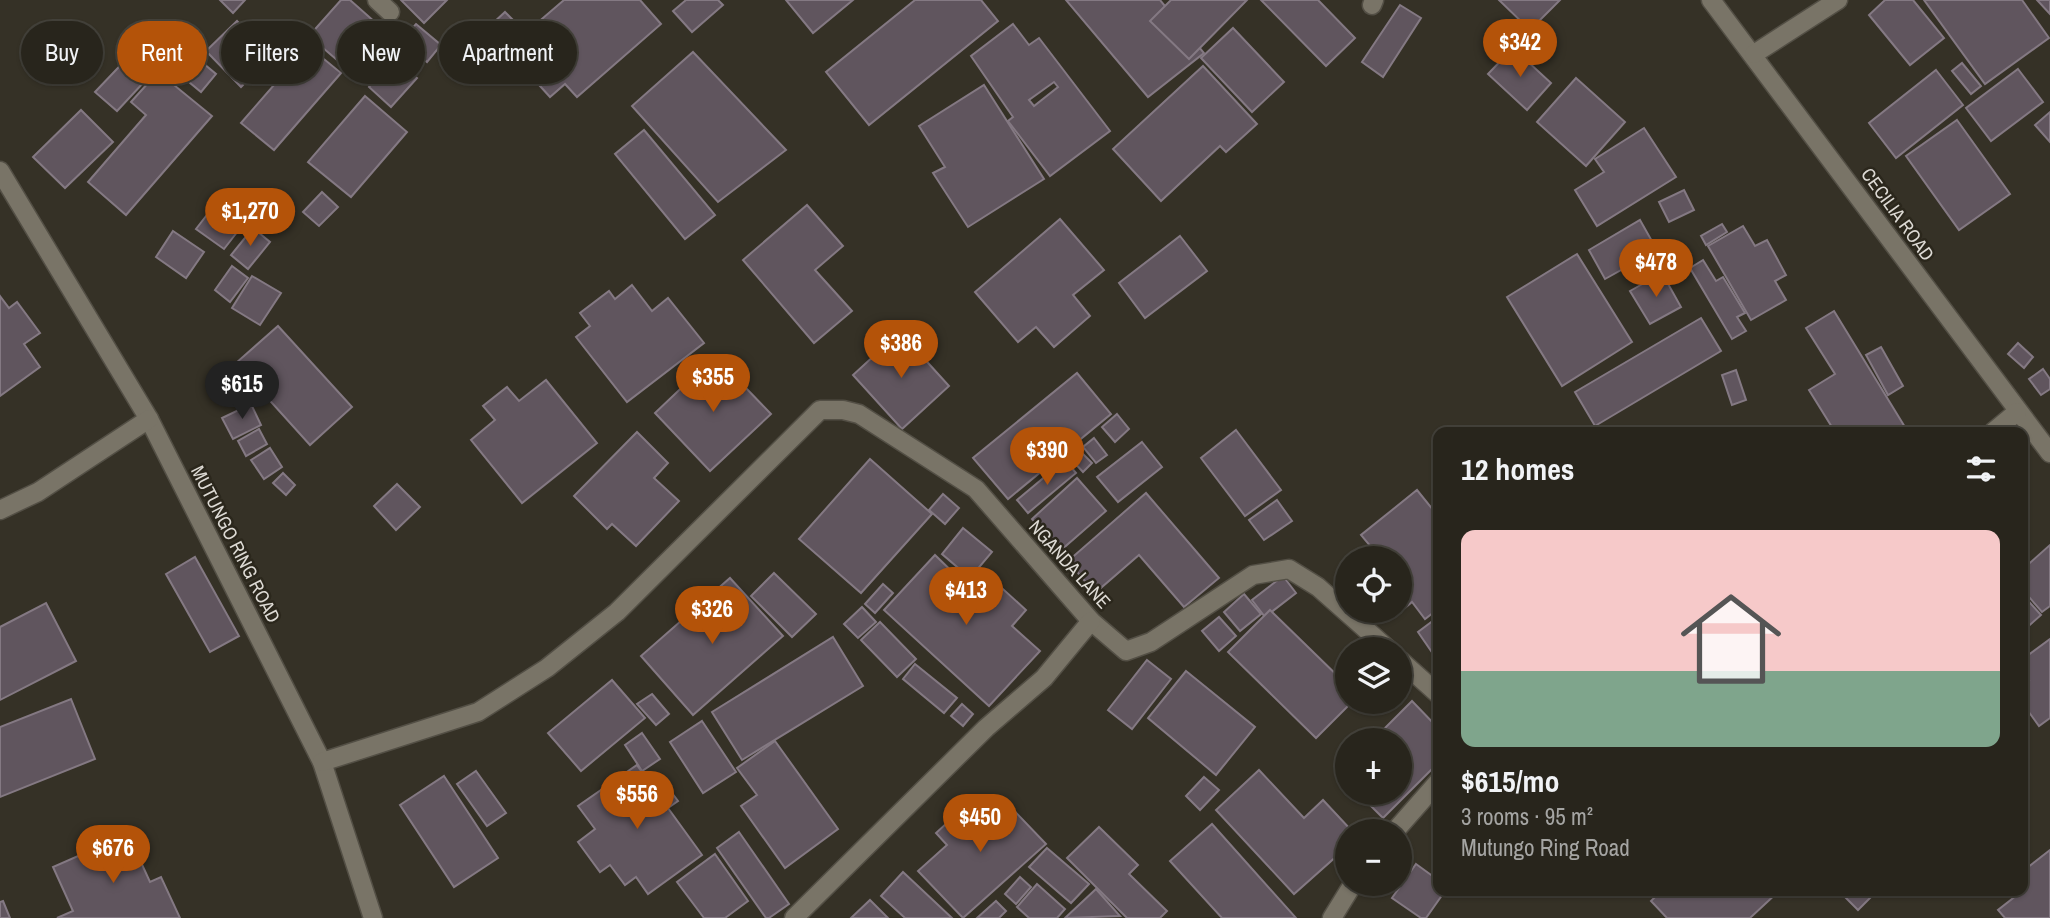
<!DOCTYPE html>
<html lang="en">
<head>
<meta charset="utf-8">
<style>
	:root { --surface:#28251c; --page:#302d25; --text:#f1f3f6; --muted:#a5a5a3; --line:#44423b; --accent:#b45309 }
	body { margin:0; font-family:"Archivo Narrow",sans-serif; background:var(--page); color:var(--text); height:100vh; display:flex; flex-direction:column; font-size:26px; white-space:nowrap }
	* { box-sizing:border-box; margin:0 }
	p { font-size:23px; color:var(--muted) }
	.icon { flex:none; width:38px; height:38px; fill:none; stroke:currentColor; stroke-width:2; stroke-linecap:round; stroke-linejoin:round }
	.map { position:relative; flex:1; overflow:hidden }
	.panel { position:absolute; left:1433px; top:427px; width:595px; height:469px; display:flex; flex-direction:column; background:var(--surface); border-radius:14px; box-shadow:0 2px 5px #0004,0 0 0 2px var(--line) }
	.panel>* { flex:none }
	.banner { position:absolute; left:21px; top:21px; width:665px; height:63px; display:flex; gap:14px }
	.buttons { position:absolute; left:1335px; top:546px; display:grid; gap:14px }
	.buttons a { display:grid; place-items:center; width:77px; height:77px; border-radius:50%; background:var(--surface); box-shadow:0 2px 5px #0004,0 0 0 2px var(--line); font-size:35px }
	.price { position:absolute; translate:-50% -60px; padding:0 16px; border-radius:24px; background:var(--accent); color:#fff; font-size:23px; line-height:46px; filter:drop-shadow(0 2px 4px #0008) }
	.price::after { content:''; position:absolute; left:50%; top:42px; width:21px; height:16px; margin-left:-10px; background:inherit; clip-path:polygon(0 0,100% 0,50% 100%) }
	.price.on { background:#222; color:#fff }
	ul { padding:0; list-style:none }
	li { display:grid; align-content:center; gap:14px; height:371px; padding:0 28px }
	li span { display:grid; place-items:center; height:217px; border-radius:14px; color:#555 }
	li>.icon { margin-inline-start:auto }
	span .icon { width:126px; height:126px; fill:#fffc; stroke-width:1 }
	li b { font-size:30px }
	h2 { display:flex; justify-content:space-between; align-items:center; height:84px; padding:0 28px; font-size:30px }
	.tag { padding:0 24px; border-radius:32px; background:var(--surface); box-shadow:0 2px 5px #0004,0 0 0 2px var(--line); font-size:24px; line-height:63px }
	.tag.on { background:var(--accent); color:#fff }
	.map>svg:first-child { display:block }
</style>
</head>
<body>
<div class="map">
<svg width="2050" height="918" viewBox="0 0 2050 918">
	<rect width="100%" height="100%" fill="#353126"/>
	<g fill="#60555e" stroke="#847983" stroke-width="2" fill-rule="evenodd">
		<path d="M220 0H245L233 13Z"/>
		<path d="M341 0H350L393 38 357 77 309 36Z"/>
		<path d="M401 0H447L424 23Z"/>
		<path d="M564 0H640L661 24 577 97 565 84 550 97 521 65 537 51 522 36Z"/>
		<path d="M686 0H718L723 5 692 32 673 11Z"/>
		<path d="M786 0H853L813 33Z"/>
		<path d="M915 0H981L998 21 869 125 826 72Z"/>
		<path d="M1066 0H1160L1204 53 1148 97Z"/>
		<path d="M1171 0H1247L1189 59 1150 21Z"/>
		<path d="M1261 0H1318L1355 38 1326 66Z"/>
		<path d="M1499 0H1560L1530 30Z"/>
		<path d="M1885 0H1913L1944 38 1910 65 1869 15Z"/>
		<path d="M1924 0H2022L2049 38 1985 84Z"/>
		<path d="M2037 0H2050V14Z"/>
		<path d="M1400 5 1421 18 1383 77 1362 62Z"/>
		<path d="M505 12 515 22 503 34 492 24Z"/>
		<path d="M237 21 278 64 261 80 255 73 241 87 206 51Z"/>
		<path d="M416 24 441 45 427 62 401 40Z"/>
		<path d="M1013 24 1029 45 1039 38 1110 131 1050 176 1008 121 1013 117 971 56ZM1054 82 1058 87 1034 106 1029 100Z"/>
		<path d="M1233 28 1284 82 1252 112 1201 58Z"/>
		<path d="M308 46 341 73 274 150 241 123Z"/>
		<path d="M137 48 158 67 117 111 95 92Z"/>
		<path d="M1513 48 1551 83 1527 110 1488 74Z"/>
		<path d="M186 49 216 74 201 92 171 67Z"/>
		<path d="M693 52 786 150 718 202 632 106Z"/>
		<path d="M394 58 417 78 391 107 369 87Z"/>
		<path d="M1962 63 1981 86 1971 94 1952 71Z"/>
		<path d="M1203 66 1257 124 1226 152 1220 146 1161 201 1113 149Z"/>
		<path d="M2018 69 2043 102 1991 141 1966 108Z"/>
		<path d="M1936 70 1963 105 1896 158 1869 123Z"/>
		<path d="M158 72 212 116 126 215 88 182 146 115 131 102Z"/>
		<path d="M1576 78 1625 122 1586 166 1537 122Z"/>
		<path d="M984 85 1044 179 968 227 933 173 945 167 919 126Z"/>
		<path d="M365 96 407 132 351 197 308 162Z"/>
		<path d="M81 110 113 142 65 188 33 157Z"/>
		<path d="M2050 112V142L2035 125Z"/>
		<path d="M1957 120 2010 194 1959 230 1906 156Z"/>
		<path d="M1644 128 1676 177 1597 226 1575 190 1604 172 1595 159Z"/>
		<path d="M644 130 715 215 685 239 615 154Z"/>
		<path d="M1684 190 1694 210 1669 222 1659 202Z"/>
		<path d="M322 192 338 207 319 226 303 212Z"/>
		<path d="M217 202 245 222 224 249 196 229Z"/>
		<path d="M807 205 843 246 815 270 852 311 814 343 743 260Z"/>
		<path d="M1060 219 1104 270 1073 295 1090 316 1054 347 1036 327 1018 342 975 292Z"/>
		<path d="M1640 220 1657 250 1605 279 1589 250Z"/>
		<path d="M1722 224 1727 232 1706 245 1701 236Z"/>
		<path d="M1743 226 1755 246 1767 240 1786 275 1775 281 1786 300 1751 320 1708 246Z"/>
		<path d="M253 228 270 242 248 269 231 255Z"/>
		<path d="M173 231 204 252 186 278 156 257Z"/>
		<path d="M1180 236 1207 271 1145 318 1119 283Z"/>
		<path d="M1577 254 1632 342 1562 386 1507 297Z"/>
		<path d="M1703 260 1716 281 1723 277 1745 313 1737 317 1746 331 1732 339 1690 268Z"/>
		<path d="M232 266 248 278 230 302 215 290Z"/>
		<path d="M1662 273 1681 307 1650 324 1630 291Z"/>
		<path d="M252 276 281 293 260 325 232 308Z"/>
		<path d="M632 285 652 311 668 298 704 343 627 402 576 337 590 326 580 313 609 291 615 299Z"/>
		<path d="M0 296 9 308 17 302 40 333 24 344 40 367 0 396Z"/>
		<path d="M1834 311 1908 432H1835L1809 390 1835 374 1806 328Z"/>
		<path d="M1701 318 1721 351 1595 426 1575 392Z"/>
		<path d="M278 326 352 407 310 445 236 363Z"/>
		<path d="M900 332 949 386 902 429 853 375Z"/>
		<path d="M2018 343 2033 357 2024 368 2008 354Z"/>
		<path d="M1881 347 1903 386 1888 395 1866 355Z"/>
		<path d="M715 356 771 414 710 471 655 413Z"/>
		<path d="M2043 369 2050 379V389L2041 395 2029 379Z"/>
		<path d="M1736 370 1746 400 1732 405 1722 375Z"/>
		<path d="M1077 373 1111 414 1008 499 973 458Z"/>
		<path d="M546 380 597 443 522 503 471 440 495 420 483 406 507 387 519 401Z"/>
		<path d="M251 404 261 425 233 439 222 418Z"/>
		<path d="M1117 414 1129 429 1115 442 1102 427Z"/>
		<path d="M259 429 267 444 246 456 238 441Z"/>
		<path d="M1236 430 1281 490 1245 516 1201 458Z"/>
		<path d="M637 432 668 463 654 478 679 501 636 546 612 524 607 529 574 496Z"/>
		<path d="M1094 438 1107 455 1096 463 1083 447Z"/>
		<path d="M1142 442 1162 467 1118 502 1097 477Z"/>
		<path d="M270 448 282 467 264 479 251 460Z"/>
		<path d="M1079 450 1092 463 1083 472 1070 458Z"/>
		<path d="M870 459 932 514 861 593 799 539Z"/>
		<path d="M1065 460 1076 473 1028 513 1017 500Z"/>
		<path d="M283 473 295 485 286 495 273 483Z"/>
		<path d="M1077 478 1106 511 1060 551 1032 519Z"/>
		<path d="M397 484 420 507 396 530 374 506Z"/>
		<path d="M1417 490 1438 516V609L1425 619 1412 602 1398 614 1395 611H1400V558H1372L1377 554 1361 535Z"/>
		<path d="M1146 493 1219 578 1184 607 1139 555 1095 593 1068 561Z"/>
		<path d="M943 494 959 508 945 524 929 510Z"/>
		<path d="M1277 500 1292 521 1264 540 1249 520Z"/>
		<path d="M963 528 992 552 970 578 942 554Z"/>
		<path d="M2050 545V606L2042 612 2023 590V569Z"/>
		<path d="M935 555 968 587 983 571 1026 610 1012 626 1040 651 989 706 884 610Z"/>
		<path d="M195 557 239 636 210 652 166 574Z"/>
		<path d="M774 573 816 614 792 637 751 596Z"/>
		<path d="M1283 576 1296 593 1265 617 1252 600Z"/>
		<path d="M730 578 783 636 693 715 641 656Z"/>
		<path d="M883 584 893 593 875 613 865 604Z"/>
		<path d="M1244 594 1261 614 1240 631 1224 612Z"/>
		<path d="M2023 595 2041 615 2023 631Z"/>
		<path d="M46 603 76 661 0 700V627Z"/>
		<path d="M862 607 876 622 858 638 844 624Z"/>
		<path d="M1270 610 1348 686V702H1352L1316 738 1228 652Z"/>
		<path d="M1219 617 1236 636 1219 651 1202 631Z"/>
		<path d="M1438 617V661L1418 632Z"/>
		<path d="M880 622 916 659 897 677 861 640Z"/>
		<path d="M833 637 863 686 742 760 712 712Z"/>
		<path d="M2050 639V718L2039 726 2023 704V685L2029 680 2023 672V659Z"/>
		<path d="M1147 660 1171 679 1132 729 1108 710Z"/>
		<path d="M915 664 957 698 944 713 903 679Z"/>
		<path d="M1186 671 1255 727 1216 775 1148 718Z"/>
		<path d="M612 680 645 718 581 771 548 733Z"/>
		<path d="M652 694 669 714 656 725 637 704Z"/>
		<path d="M71 699 95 759 0 797V727Z"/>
		<path d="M1412 701 1438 728V763L1383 818 1358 793H1400V740H1373Z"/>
		<path d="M962 704 973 714 963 726 951 716Z"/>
		<path d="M702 721 736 772 703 793 670 742Z"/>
		<path d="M642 733 660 759 642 771 625 745Z"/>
		<path d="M775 741 838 829 785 868 741 806 757 795 737 768Z"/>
		<path d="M637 765 650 784 660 777 678 801 668 808 702 855 648 894 636 877 625 885 610 865 600 872 578 842 595 829 578 806Z"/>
		<path d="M1348 765V783L1339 774Z"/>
		<path d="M1259 770 1304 818 1323 800 1352 831H1348V846L1294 894 1216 810Z"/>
		<path d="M476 771 506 813 487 826 457 784Z"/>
		<path d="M444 776 498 858 454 887 400 805Z"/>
		<path d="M1204 777 1219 790 1200 810 1186 796Z"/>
		<path d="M1003 799 1046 844 963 918 918 871 947 845 936 833 972 800 986 815Z"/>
		<path d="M1212 824 1296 918H1222L1170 861Z"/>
		<path d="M1099 827 1138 865 1129 874 1167 911 1160 918H1127L1067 858Z"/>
		<path d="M739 832 789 904 769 918H766L717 848Z"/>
		<path d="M128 834 150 882 161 877 180 918H57L73 911 53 867Z"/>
		<path d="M1047 848 1089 884 1071 903 1029 867Z"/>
		<path d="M2050 850V918H2005L1998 910 2017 895 2014 891H2023V871Z"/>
		<path d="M715 854 748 901 725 918H704L677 882Z"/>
		<path d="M1416 864 1438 880V891H1445L1426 918H1421L1392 898Z"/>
		<path d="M903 872 952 918H905L881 896Z"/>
		<path d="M1020 877 1031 887 1016 904 1005 894Z"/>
		<path d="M1037 884 1065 909 1057 918H1029L1017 907Z"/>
		<path d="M1096 889 1120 916 1065 918Z"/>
		<path d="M1661 891H1779L1750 918H1667L1651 901Z"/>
		<path d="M1839 891H1877L1858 910Z"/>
		<path d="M870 900 888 918H851Z"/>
		<path d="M3 901 10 918H0V902Z"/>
		<path d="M996 901 1006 911 999 918H977Z"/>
	</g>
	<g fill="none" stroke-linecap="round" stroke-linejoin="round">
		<g stroke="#534f45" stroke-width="21">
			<g id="minor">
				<path d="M377 0 390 12"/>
				<path d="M1711 0 2050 453"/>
				<path d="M1372 5 1374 0"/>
				<path d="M1754 54 1838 0"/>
				<path d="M0 171 149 419 322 762 373 918"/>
				<path d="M1993 432 2017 412"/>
				<path d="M0 510 38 492 149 419"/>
				<path d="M1400 660 1438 694"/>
				<path d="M322 762 478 712 547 668 617 612 820 410H843L859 414 976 489 1091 621 1126 651 1151 642 1253 575 1289 569 1318 587 1388 649"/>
				<path d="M1395 831 1438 782"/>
				<path d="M794 918 986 728 1044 678 1091 621"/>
				<path d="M1332 918 1353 884"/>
			</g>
		</g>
		<use href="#minor" stroke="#797467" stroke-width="18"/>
	</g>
	<g text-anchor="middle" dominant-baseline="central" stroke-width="5" stroke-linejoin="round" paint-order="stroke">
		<g font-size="19" fill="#dddad4" stroke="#2b271c">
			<text transform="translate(1898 214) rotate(54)">CECILIA ROAD</text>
			<text transform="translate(236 544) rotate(63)">MUTUNGO RING ROAD</text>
			<text transform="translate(1070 564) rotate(48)">NGANDA LANE</text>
		</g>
	</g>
</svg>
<div class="buttons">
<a><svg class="icon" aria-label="locate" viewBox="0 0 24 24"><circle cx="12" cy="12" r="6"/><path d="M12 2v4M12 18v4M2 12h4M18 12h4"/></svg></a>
<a><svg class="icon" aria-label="layers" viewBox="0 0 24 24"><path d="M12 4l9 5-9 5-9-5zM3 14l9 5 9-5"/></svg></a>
<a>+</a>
<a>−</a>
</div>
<b class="price" style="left:1520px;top:79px">$342</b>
<b class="price" style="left:250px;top:248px">$1,270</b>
<b class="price" style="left:1656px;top:299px">$478</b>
<b class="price" style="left:901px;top:380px">$386</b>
<b class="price" style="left:713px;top:414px">$355</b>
<b class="price on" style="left:242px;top:421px">$615</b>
<b class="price" style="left:1047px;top:487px">$390</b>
<b class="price" style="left:966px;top:627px">$413</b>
<b class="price" style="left:712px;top:646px">$326</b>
<b class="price" style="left:637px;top:831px">$556</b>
<b class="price" style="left:980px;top:854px">$450</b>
<b class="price" style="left:113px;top:885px">$676</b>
<div class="banner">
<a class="tag">Buy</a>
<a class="tag on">Rent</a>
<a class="tag">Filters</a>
<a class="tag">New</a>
<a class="tag">Apartment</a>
</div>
<section class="panel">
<h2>12 homes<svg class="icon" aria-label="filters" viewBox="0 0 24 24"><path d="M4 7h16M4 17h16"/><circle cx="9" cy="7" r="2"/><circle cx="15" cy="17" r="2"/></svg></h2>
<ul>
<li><span style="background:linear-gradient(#f6c9c9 65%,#7fa58c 0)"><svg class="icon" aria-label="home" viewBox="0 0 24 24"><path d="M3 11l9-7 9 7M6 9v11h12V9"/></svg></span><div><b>$615/mo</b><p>3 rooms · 95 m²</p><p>Mutungo Ring Road</p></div></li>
</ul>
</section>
</div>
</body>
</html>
